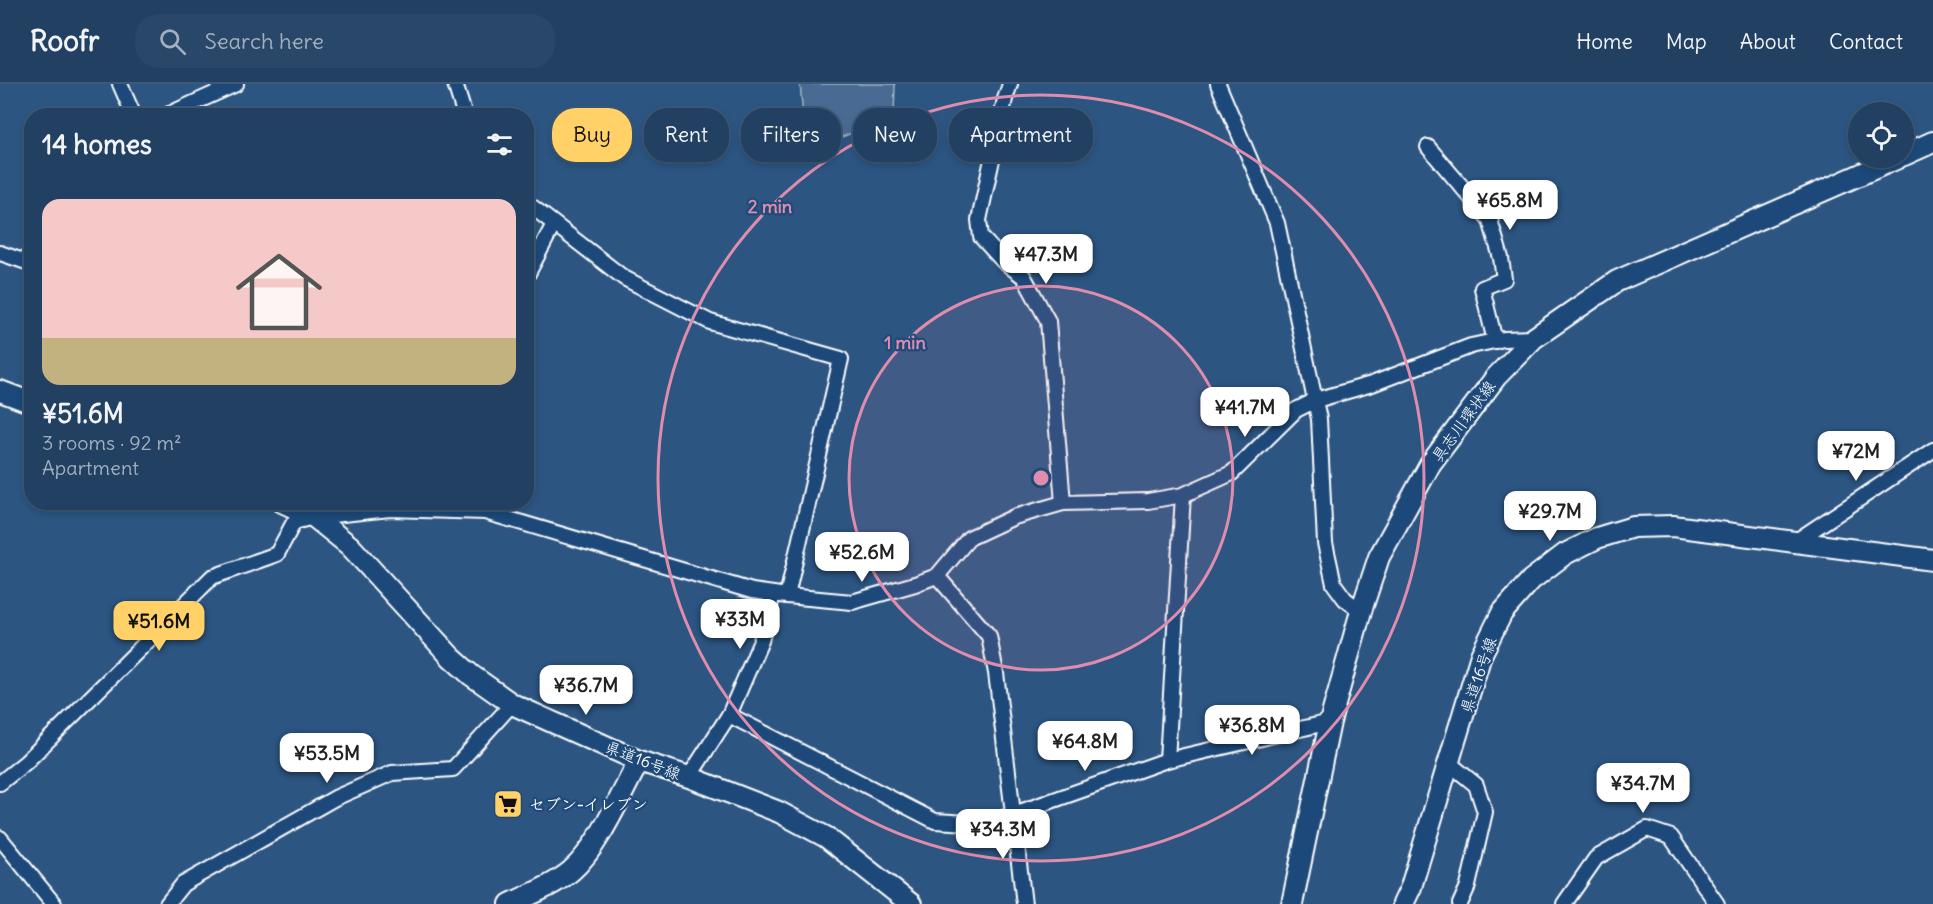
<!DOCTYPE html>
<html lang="en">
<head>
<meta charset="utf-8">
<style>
	:root { --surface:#214062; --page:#294768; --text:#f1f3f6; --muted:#a2afbe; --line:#3e5977; --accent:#ffd166 }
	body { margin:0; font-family:Delius,"Klee One",sans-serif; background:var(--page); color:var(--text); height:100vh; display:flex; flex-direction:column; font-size:22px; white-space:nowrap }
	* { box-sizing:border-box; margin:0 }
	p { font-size:20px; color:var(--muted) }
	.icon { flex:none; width:33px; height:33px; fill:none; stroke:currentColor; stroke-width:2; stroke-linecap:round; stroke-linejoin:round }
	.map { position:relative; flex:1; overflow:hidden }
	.sheet { position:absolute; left:24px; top:24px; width:510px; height:402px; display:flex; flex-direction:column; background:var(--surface); border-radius:24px; box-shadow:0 3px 9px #0003,0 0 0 2px var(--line) }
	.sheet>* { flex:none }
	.hud { position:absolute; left:552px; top:24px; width:570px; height:54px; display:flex; gap:12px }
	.tools { position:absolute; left:1848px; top:18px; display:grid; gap:12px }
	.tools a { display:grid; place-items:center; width:66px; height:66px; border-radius:50%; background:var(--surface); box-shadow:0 3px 9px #0003,0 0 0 2px var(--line); font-size:30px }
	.price { position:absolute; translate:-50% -51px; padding:0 14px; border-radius:12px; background:#fff; color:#222; font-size:20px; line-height:39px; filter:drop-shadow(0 2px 3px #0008) }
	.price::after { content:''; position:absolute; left:50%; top:36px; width:18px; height:14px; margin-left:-9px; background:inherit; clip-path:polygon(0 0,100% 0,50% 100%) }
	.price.active { background:var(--accent); color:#111 }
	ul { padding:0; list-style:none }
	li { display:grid; align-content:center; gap:12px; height:318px; padding:0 18px }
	li span { display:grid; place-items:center; height:186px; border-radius:18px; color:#555 }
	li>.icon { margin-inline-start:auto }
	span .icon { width:108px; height:108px; fill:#fffc; stroke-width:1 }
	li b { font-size:26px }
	h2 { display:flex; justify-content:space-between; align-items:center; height:72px; padding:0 18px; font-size:26px }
	.tag { padding:0 21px; border-radius:24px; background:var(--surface); box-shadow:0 3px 9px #0003,0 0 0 2px var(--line); font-size:21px; line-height:54px }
	.tag.active { background:var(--accent); color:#111 }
	header { display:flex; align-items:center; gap:36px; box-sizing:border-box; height:84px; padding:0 30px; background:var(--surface); border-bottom:2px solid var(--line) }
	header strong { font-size:28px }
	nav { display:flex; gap:33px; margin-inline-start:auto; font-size:21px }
	.search { width:420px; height:54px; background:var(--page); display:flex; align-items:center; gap:15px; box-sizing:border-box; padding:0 21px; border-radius:24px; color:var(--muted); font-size:22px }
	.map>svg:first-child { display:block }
</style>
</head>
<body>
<header>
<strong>Roofr</strong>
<div class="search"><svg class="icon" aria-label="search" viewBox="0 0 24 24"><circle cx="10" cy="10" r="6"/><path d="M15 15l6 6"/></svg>Search here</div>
<nav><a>Home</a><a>Map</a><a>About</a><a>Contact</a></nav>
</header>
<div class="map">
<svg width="1933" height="820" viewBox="0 0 1933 820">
	<rect width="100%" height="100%" fill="#2c5582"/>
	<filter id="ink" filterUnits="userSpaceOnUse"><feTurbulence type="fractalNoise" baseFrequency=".0167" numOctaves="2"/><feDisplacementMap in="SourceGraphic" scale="12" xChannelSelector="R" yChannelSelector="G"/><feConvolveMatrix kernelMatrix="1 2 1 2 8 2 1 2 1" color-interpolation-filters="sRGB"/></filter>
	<g filter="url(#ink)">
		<path fill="#486b92" stroke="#a4b5c8" stroke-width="1.5" d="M800 0H895L894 32 832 57 830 47 804 43Z"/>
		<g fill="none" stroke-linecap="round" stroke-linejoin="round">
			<g stroke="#fff" stroke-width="18">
				<g id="street">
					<path d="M120 0 134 32"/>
					<path d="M455 0 465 32"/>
					<path d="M1010 0 1005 15 979 136 981 153 1003 177 1024 193 1048 237 1063 419"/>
					<path d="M1218 0 1277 139 1319 335 1325 459 1334 500 1345 515 1361 527"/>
					<path d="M165 32 236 0"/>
					<path d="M1428 63 1490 136 1501 174 1504 195 1482 204 1495 257"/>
					<path d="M526 118 624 194 710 238 841 275 787 512"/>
					<path d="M0 169 32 180"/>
					<path d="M526 193 554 140"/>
					<path d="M1796 457 1933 366"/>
					<path d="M937 492 989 552 996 589 1024 820"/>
					<path d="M729 631 935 737 986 740 1167 676 1330 638"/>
					<path d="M1167 676 1183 411"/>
					<path d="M1449 679 1476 701 1485 728 1468 802 1460 820"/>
					<path d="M689 693 729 631 761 557 773 510"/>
					<path d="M0 699 26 678 212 493 277 470 294 438 314 433 390 425 485 428 752 507 787 512 852 518 915 500 937 492 969 454 1014 433 1063 419 1148 417 1183 411 1232 389 1296 326 1316 316 1372 300 1471 262 1504 255 1534 254"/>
					<path d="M0 754 54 820"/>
					<path d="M167 820 183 800 335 714 392 689 453 685 512 620"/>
					<path d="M1564 820 1596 774 1647 745 1671 753 1717 820"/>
				</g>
			</g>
			<g stroke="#fff" stroke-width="24">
				<g id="secondary">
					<path d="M1904 71 1933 58"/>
					<path d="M0 307 32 319"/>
					<path d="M282 418 314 433 350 462 451 573 471 591 512 620 639 677 689 693 779 728 826 753 911 820"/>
					<path d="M510 820C531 810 553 802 571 787 599 763 621 710 639 677"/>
					<path d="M1292 820 1330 638 1361 527 1379 473 1431 379 1496 293 1534 254 1617 197 1898 74"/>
					<path d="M1403 820 1411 803 1481 571 1502 529 1531 496 1565 470 1597 454 1633 443 1673 442 1933 476"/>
				</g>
			</g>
			<use href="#street" stroke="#1f4a7a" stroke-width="14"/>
			<use href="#secondary" stroke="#1f4a7a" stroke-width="20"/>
		</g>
	</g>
	<circle cx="1041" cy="394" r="192" fill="#e08cad" fill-opacity=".12"/>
	<g fill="none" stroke="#e08cad" stroke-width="3">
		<circle cx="1041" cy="394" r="192"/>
		<circle cx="1041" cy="394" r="383"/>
	</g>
	<defs>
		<g id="supermarket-square" transform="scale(1.5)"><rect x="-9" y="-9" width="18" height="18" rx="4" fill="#ffd166" stroke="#1f4a7a"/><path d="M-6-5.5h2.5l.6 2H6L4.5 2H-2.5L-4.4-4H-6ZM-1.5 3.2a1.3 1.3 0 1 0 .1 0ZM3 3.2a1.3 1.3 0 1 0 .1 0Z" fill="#111"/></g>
	</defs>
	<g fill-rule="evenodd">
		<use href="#supermarket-square" x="508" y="720"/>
	</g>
	<g text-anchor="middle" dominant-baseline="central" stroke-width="4.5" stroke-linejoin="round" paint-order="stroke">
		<g font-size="16" fill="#fff" stroke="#1f4a7a">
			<text transform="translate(1463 337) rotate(-54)">具志川環状線</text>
			<text transform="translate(1478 591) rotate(-71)">県道16号線</text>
			<text transform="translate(643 676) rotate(21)">県道16号線</text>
		</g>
		<g font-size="16" font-weight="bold" fill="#fff" stroke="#1f4a7a" text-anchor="start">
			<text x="529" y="720">セブン-イレブン</text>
		</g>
	</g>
	<circle cx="1041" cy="394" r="9" fill="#e08cad" stroke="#1f4a7a" stroke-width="3"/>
	<g font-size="18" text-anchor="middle" font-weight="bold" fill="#e08cad" stroke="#1f4a7a" stroke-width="4.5" stroke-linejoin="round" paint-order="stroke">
		<text x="770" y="129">2 min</text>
		<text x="905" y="265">1 min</text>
	</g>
</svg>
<div class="tools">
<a><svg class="icon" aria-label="locate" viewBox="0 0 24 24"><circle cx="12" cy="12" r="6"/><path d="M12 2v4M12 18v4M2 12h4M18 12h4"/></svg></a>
</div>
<b class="price" style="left:1510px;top:147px">¥65.8M</b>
<b class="price" style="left:1046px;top:201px">¥47.3M</b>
<b class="price" style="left:1245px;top:354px">¥41.7M</b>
<b class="price" style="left:1856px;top:398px">¥72M</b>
<b class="price" style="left:1550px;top:458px">¥29.7M</b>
<b class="price" style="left:862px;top:499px">¥52.6M</b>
<b class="price" style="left:740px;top:566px">¥33M</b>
<b class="price active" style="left:159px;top:568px">¥51.6M</b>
<b class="price" style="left:586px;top:632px">¥36.7M</b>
<b class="price" style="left:1252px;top:672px">¥36.8M</b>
<b class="price" style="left:1085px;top:688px">¥64.8M</b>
<b class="price" style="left:327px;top:700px">¥53.5M</b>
<b class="price" style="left:1643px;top:730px">¥34.7M</b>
<b class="price" style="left:1003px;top:776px">¥34.3M</b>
<div class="hud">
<a class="tag active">Buy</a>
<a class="tag">Rent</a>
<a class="tag">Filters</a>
<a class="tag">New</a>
<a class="tag">Apartment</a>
</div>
<section class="sheet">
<h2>14 homes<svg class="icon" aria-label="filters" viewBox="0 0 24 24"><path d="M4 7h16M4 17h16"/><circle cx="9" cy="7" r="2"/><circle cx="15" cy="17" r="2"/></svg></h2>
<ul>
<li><span style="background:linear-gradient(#f6c9c9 75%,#c2b280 0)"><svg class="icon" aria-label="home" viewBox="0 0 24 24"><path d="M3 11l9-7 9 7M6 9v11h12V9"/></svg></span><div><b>¥51.6M</b><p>3 rooms · 92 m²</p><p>Apartment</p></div></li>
</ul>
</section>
</div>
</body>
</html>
